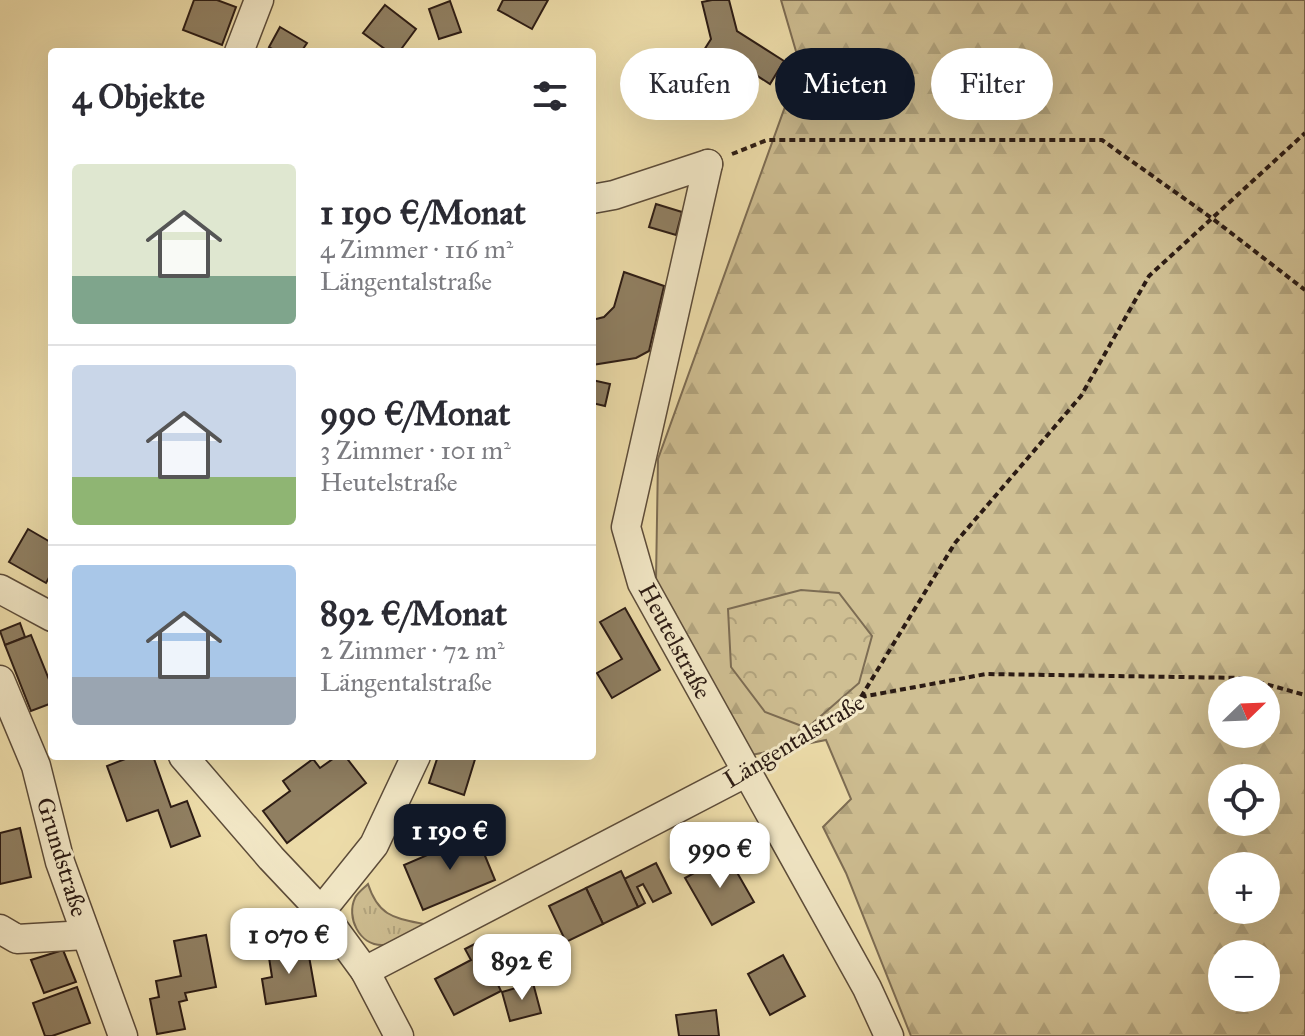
<!DOCTYPE html>
<html lang="de">
<head>
<meta charset="utf-8">
<style>
	:root { --surface:#fff; --page:#f2f2f3; --text:#2b2b33; --muted:#7c7c81; --line:#e1e1e2; --accent:#111827 }
	body { margin:0; font-family:"IM FELL Great Primer",serif; background:var(--page); color:var(--text); height:100vh; display:flex; flex-direction:column; font-size:30px; white-space:nowrap }
	* { box-sizing:border-box; margin:0 }
	p { font-size:26px; color:var(--muted) }
	.icon { flex:none; width:44px; height:44px; fill:none; stroke:currentColor; stroke-width:2; stroke-linecap:round; stroke-linejoin:round }
	.map { position:relative; flex:1; overflow:hidden }
	.details { position:absolute; left:48px; top:48px; width:548px; height:712px; display:flex; flex-direction:column; background:var(--surface); border-radius:8px; box-shadow:0 8px 32px #0002 }
	.details>* { flex:none }
	.top-card { position:absolute; left:620px; top:48px; width:564px; height:72px; display:flex; gap:16px }
	.needle { width:52px; rotate:67deg }
	.controls { position:absolute; left:1208px; top:676px; display:grid; gap:16px }
	.controls a { display:grid; place-items:center; width:72px; height:72px; border-radius:50%; background:var(--surface); box-shadow:0 8px 32px #0002; font-size:40px }
	.price { position:absolute; translate:-50% -68px; padding:0 18px; border-radius:16px; background:#fff; color:#222; font-size:26px; line-height:52px; filter:drop-shadow(0 2px 4px #0008) }
	.price::after { content:''; position:absolute; left:50%; top:48px; width:24px; height:18px; margin-left:-12px; background:inherit; clip-path:polygon(0 0,100% 0,50% 100%) }
	.price.selected { background:var(--accent); color:#fff }
	ul { padding:0; list-style:none }
	li { display:flex; align-items:center; gap:24px; height:200px; padding:0 24px }
	li+li { border-top:2px solid var(--line) }
	li span { display:grid; place-items:center; flex:none; width:224px; height:160px; border-radius:8px; color:#555 }
	li>.icon { margin-inline-start:auto }
	span .icon { width:96px; height:96px; fill:#fffc; stroke-width:1 }
	li b { font-size:34px }
	h2 { display:flex; justify-content:space-between; align-items:center; height:96px; padding:0 24px; font-size:34px }
	.pill { padding:0 28px; border-radius:36px; background:var(--surface); box-shadow:0 8px 32px #0002; font-size:28px; line-height:72px }
	.pill.selected { background:var(--accent); color:#fff }
	.map>svg:first-child { display:block }
</style>
</head>
<body>
<div class="map">
<svg width="1305" height="1036" viewBox="0 0 1305 1036">
	<defs>
		<pattern id="grass-tufts" width="24" height="20" patternUnits="userSpaceOnUse" patternTransform="scale(2)"><rect width="24" height="20" fill="#cfbf93"/><path d="M3 7l-1-3M5 7V3M7 7l1-3M15 17l-1-3M17 17v-4M19 17l1-3" fill="none" stroke="#b2a47e"/></pattern>
		<pattern id="forest-firs" width="22" height="20" patternUnits="userSpaceOnUse" patternTransform="scale(2)"><rect width="22" height="20" fill="#cfbf93"/><path d="M5 1l3.5 6h-7zM16 11l3.5 6h-7z" fill="#b2a47e"/></pattern>
		<pattern id="park-crowns" width="20" height="18" patternUnits="userSpaceOnUse" patternTransform="scale(2)"><rect width="20" height="18" fill="#cfbf93"/><path d="M2 6a3 3 0 1 1 6 0M12 15a3 3 0 1 1 6 0" fill="none" stroke="#b2a47e"/></pattern>
	</defs>
	<rect width="100%" height="100%" fill="#f0e0ad"/>
	<filter id="stains"><feTurbulence type="fractalNoise" baseFrequency=".0025" numOctaves="4"/><feColorMatrix values="0 0 0 0 .2 0 0 0 0 .09 0 0 0 0 .02 0 0 0 .5 -.17"/></filter>
	<radialGradient id="worn" r=".72"><stop offset=".6" stop-color="#630" stop-opacity="0"/><stop offset="1" stop-color="#630" stop-opacity=".3"/></radialGradient>
	<path fill="url(#grass-tufts)" stroke="#7d6d54" stroke-width="2" d="M368 884C379 918 396 918 428 925 414 933 399 945 382 945 359 945 346 917 355 898 357 893 364 888 368 884Z"/>
	<path fill="url(#forest-firs)" stroke="#7d6d54" stroke-width="2" fill-rule="evenodd" d="M781 0H1305V1036H911L846 873 823 827 851 799 826 740 751 755 656 580 658 459 800 65ZM1222 690H1266V734H1222ZM1222 778H1266V822H1222ZM1222 866H1266V910H1222ZM1222 954H1266V998H1222Z"/>
	<path fill="url(#park-crowns)" stroke="#7d6d54" stroke-width="2" d="M801 590 839 593 872 636 859 683 807 728 765 712 731 667 728 609Z"/>
	<g fill="#918164" stroke="#2b1b14" stroke-width="2">
		<path d="M194 0H217L236 7 222 45 183 30Z"/>
		<path d="M503 0H548L532 29 498 10Z"/>
		<path d="M712 0H729L737 31 784 61 770 84 740 65 713 108 702 101 692 116 671 102 711 39 702 2Z"/>
		<path d="M450 1 461 32 439 39 429 9Z"/>
		<path d="M385 5 416 29 399 52H389L363 33Z"/>
		<path d="M280 27 307 43 301 52H278L269 47Z"/>
		<path d="M656 204 682 212 676 235 649 227Z"/>
		<path d="M624 272 664 286 649 351 636 358 592 365V320L604 317 614 307Z"/>
		<path d="M592 380 610 384 605 406 592 403Z"/>
		<path d="M28 529 52 543V572L46 583 9 562Z"/>
		<path d="M625 608 660 670 612 698 597 673 622 659 600 622Z"/>
		<path d="M20 623 25 637 5 645 0 631Z"/>
		<path d="M31 635 52 687V703L31 711 5 645Z"/>
		<path d="M133 756H153L171 807 187 801 200 836 171 847 158 810 127 821 107 766Z"/>
		<path d="M337 756H345L366 783 287 843 263 811 290 791 283 781 313 759 320 768Z"/>
		<path d="M438 756H476L464 795 429 783Z"/>
		<path d="M20 828 31 877 0 884V833Z"/>
		<path d="M476 834 495 880 423 910 404 865Z"/>
		<path d="M727 855 754 902 712 925 685 878Z"/>
		<path d="M656 863 671 893 653 902 643 884 637 887 645 903 638 907 624 879Z"/>
		<path d="M621 871 638 907 603 924 586 888Z"/>
		<path d="M586 888 603 924 566 942 549 906Z"/>
		<path d="M206 935 216 987 185 993 187 1000 179 1002 185 1029 157 1034 150 999 159 997 156 981 181 976 174 941Z"/>
		<path d="M488 937 501 960 489 966 501 991 454 1015 435 979 471 960 465 949Z"/>
		<path d="M307 945 316 996 266 1004 262 979 272 977 268 951Z"/>
		<path d="M63 950 76 982 44 993 31 960Z"/>
		<path d="M783 955 805 996 770 1015 748 974Z"/>
		<path d="M533 983 541 1013 510 1021 502 992Z"/>
		<path d="M77 987 90 1023 52 1036H45L33 1003Z"/>
		<path d="M716 1010 719 1036H679L676 1015Z"/>
	</g>
	<g fill="none" stroke-linecap="round" stroke-linejoin="round">
		<g stroke="#5c4c3a" stroke-width="31">
			<g id="minor">
				<path d="M239 52 259 0"/>
				<path d="M708 164 626 527 642 583 867 988 889 1036"/>
				<path d="M592 199 614 195 708 164"/>
				<path d="M0 589 52 617"/>
				<path d="M0 680 36 766 60 862 123 1036"/>
				<path d="M183 756 271 858 321 911 365 971 747 772"/>
				<path d="M321 911 374 845 416 756"/>
				<path d="M0 929 17 939 86 935"/>
				<path d="M365 971 399 1036"/>
			</g>
		</g>
		<g stroke="#2b1b14" stroke-width="4" stroke-dasharray="6 4" stroke-linecap="butt">
			<path d="M732 154 767 140H1102L1213 219 1305 290"/>
			<path d="M861 697 955 543 1081 396 1149 276 1305 133"/>
			<path d="M769 758 861 697 986 674 1244 678 1305 695"/>
		</g>
		<use href="#minor" stroke="#f5ebca" stroke-width="28"/>
	</g>
	<g text-anchor="middle" dominant-baseline="central" stroke-width="6" stroke-linejoin="round" paint-order="stroke">
		<g font-size="24" fill="#2b1b14" stroke="#f5ebca">
			<text transform="translate(675 641) rotate(62)">Heutelstraße</text>
			<text transform="translate(794 741) rotate(-31)">Längentalstraße</text>
			<text transform="translate(62 857) rotate(73)">Grundstraße</text>
		</g>
	</g>
	<rect width="100%" height="100%" filter="url(#stains)"/>
	<rect width="100%" height="100%" fill="url(#worn)"/>
</svg>
<div class="controls">
<a><svg class="needle" viewBox="-14 -14 28 28"><path d="M0-13l5 13h-10z" fill="#e53935"/><path d="M0 13l5-13h-10z" fill="#7c7c81"/></svg></a>
<a><svg class="icon" aria-label="locate" viewBox="0 0 24 24"><circle cx="12" cy="12" r="6"/><path d="M12 2v4M12 18v4M2 12h4M18 12h4"/></svg></a>
<a>+</a>
<a>−</a>
</div>
<b class="price selected" style="left:450px;top:872px">1 190 €</b>
<b class="price" style="left:720px;top:890px">990 €</b>
<b class="price" style="left:289px;top:976px">1 070 €</b>
<b class="price" style="left:522px;top:1002px">892 €</b>
<div class="top-card">
<a class="pill">Kaufen</a>
<a class="pill selected">Mieten</a>
<a class="pill">Filter</a>
</div>
<section class="details">
<h2>4 Objekte<svg class="icon" aria-label="filters" viewBox="0 0 24 24"><path d="M4 7h16M4 17h16"/><circle cx="9" cy="7" r="2"/><circle cx="15" cy="17" r="2"/></svg></h2>
<ul>
<li><span style="background:linear-gradient(#dfe7d0 70%,#7fa58c 0)"><svg class="icon" aria-label="home" viewBox="0 0 24 24"><path d="M3 11l9-7 9 7M6 9v11h12V9"/></svg></span><div><b>1 190 €/Monat</b><p>4 Zimmer · 116 m²</p><p>Längentalstraße</p></div></li>
<li><span style="background:linear-gradient(#c9d6e8 70%,#8fb573 0)"><svg class="icon" aria-label="home" viewBox="0 0 24 24"><path d="M3 11l9-7 9 7M6 9v11h12V9"/></svg></span><div><b>990 €/Monat</b><p>3 Zimmer · 101 m²</p><p>Heutelstraße</p></div></li>
<li><span style="background:linear-gradient(#a9c7e8 70%,#9aa5b1 0)"><svg class="icon" aria-label="home" viewBox="0 0 24 24"><path d="M3 11l9-7 9 7M6 9v11h12V9"/></svg></span><div><b>892 €/Monat</b><p>2 Zimmer · 72 m²</p><p>Längentalstraße</p></div></li>
</ul>
</section>
</div>
</body>
</html>
